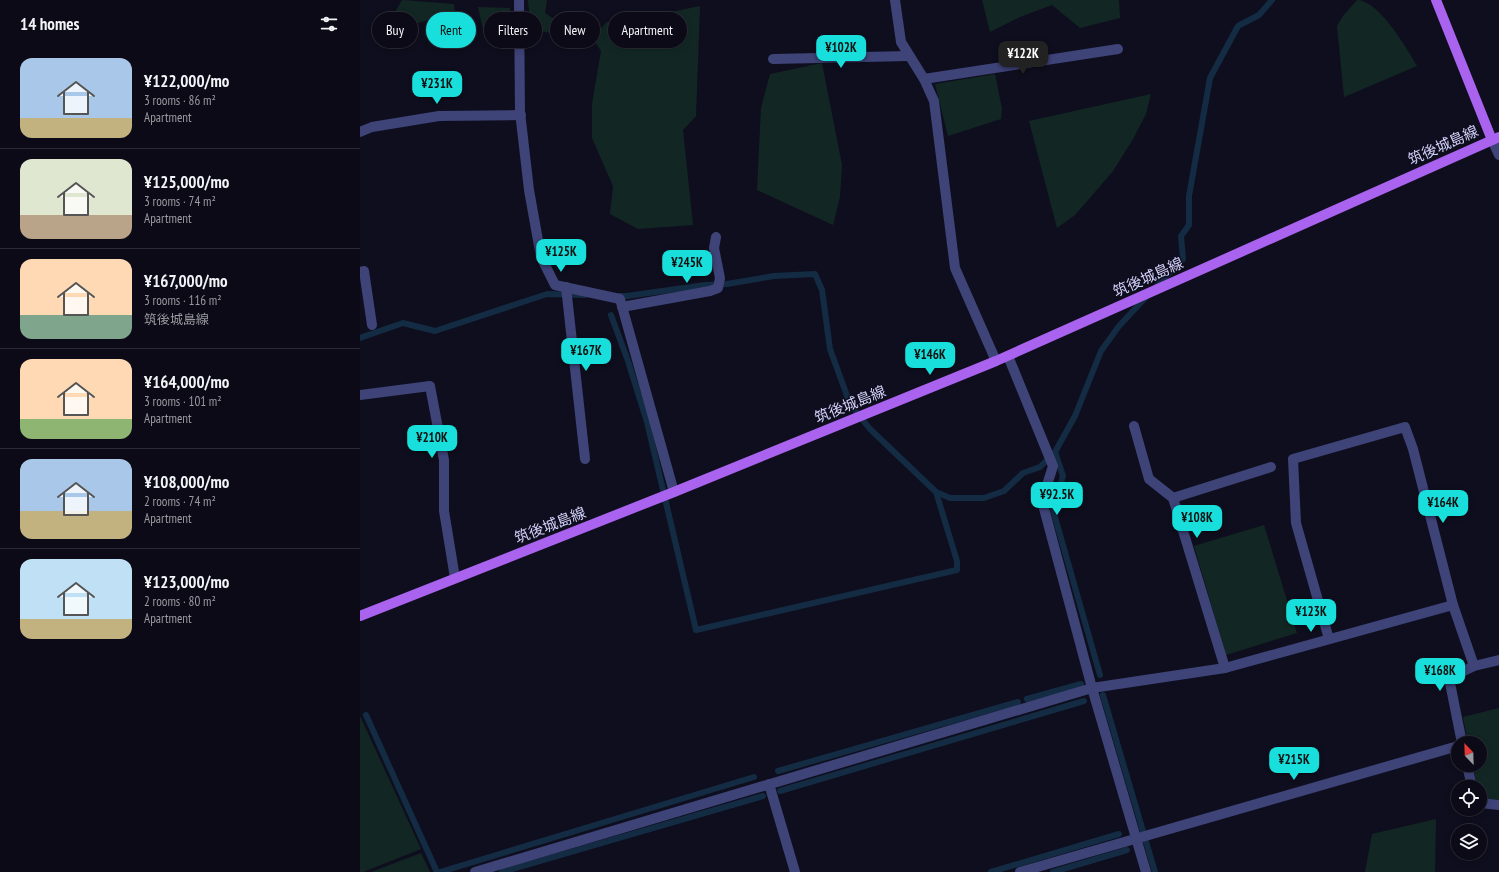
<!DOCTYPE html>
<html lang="en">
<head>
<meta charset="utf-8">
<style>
	:root { --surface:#0b0a16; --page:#14131f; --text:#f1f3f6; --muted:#9a9aa1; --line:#2b2b35; --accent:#18dfdb }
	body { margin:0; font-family:"PT Sans Narrow","Noto Sans JP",sans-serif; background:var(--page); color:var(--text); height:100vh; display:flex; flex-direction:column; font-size:15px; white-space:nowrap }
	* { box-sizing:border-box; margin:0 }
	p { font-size:13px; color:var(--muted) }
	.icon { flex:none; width:22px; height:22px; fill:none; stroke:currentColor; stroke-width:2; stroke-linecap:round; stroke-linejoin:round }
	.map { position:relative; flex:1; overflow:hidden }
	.panel { display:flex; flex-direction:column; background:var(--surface); width:360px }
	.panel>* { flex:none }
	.hud { position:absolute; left:12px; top:12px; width:380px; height:36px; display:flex; gap:8px }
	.needle { width:26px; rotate:337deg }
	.tools { position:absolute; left:1091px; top:736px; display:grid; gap:8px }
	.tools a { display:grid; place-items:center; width:36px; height:36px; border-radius:50%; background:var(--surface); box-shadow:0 2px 6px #0003,0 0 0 1px var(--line); font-size:20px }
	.price { position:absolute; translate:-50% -34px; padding:0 9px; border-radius:8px; background:var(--accent); color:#111; font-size:13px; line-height:26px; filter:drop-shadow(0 1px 2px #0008) }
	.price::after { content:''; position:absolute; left:50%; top:24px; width:12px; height:9px; margin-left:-6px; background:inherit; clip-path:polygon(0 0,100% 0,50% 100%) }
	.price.on { background:#222; color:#fff }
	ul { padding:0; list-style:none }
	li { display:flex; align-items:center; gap:12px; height:100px; padding:0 20px }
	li+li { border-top:1px solid var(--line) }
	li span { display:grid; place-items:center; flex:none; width:112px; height:80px; border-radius:12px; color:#555 }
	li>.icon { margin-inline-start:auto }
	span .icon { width:48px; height:48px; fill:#fffc; stroke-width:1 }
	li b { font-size:17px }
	h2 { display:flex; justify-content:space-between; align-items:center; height:48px; padding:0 20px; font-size:17px }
	.chip { padding:0 14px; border-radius:18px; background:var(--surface); box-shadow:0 2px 6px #0003,0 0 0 1px var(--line); font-size:14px; line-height:36px }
	.chip.on { background:var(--accent); color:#111 }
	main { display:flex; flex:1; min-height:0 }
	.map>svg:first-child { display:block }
</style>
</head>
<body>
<main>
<section class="panel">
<h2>14 homes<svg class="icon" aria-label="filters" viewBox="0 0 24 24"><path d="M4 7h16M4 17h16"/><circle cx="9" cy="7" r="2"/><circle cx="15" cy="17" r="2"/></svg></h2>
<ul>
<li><span style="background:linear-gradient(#a9c7e8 75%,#c2b280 0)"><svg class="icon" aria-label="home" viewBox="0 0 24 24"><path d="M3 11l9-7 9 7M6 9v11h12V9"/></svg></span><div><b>¥122,000/mo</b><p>3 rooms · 86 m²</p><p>Apartment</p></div></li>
<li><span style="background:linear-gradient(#dfe7d0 70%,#b9a48a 0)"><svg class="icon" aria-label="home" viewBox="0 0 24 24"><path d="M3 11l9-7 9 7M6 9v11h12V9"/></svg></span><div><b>¥125,000/mo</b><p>3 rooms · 74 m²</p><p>Apartment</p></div></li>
<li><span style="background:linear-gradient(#ffd9b3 70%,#7fa58c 0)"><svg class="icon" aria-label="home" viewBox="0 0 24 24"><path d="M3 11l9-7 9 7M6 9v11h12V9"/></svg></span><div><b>¥167,000/mo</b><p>3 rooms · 116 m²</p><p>筑後城島線</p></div></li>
<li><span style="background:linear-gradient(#ffd9b3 75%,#8fb573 0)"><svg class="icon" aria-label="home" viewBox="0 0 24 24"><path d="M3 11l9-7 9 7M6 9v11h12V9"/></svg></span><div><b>¥164,000/mo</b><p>3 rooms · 101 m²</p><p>Apartment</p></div></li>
<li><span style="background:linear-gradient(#a9c7e8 65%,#c2b280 0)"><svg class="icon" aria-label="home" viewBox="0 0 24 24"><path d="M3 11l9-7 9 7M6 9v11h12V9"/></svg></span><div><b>¥108,000/mo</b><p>2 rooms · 74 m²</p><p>Apartment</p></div></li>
<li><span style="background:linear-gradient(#bfe0f5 75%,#c2b280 0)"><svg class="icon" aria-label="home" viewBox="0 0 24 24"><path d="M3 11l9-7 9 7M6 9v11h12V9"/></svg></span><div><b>¥123,000/mo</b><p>2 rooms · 80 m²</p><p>Apartment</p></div></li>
</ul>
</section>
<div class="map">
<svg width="1139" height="872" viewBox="0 0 1139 872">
	<rect width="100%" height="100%" fill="#0f0e1e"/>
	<g fill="#122724">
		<path d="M42 0 94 4 95 13 24 32Z"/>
		<path d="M168 0H187L185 13 216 34H235L247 22 267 21 340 6 336 116 323 130 333 225 278 229 250 214 253 186 232 138V104L241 51 233 39 171 30Z"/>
		<path d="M622 0H759L760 18 720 28 692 5 660 17 630 32Z"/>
		<path d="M997 0C1019 0 1047 49 1057 66L984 97 977 26 983 16Z"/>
		<path d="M118 7 150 8 152 38H125Z"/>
		<path d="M462 63 482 165 480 197 473 225 397 190 401 108 410 74Z"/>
		<path d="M635 74 642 109 641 119 588 136 575 84Z"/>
		<path d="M791 94 786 114 773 139 753 171 715 215 697 228 669 121Z"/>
		<path d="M904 525 937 633 866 655 834 546Z"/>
		<path d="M1139 708V800L1120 798V787H1117L1113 765H1120V743H1108L1103 717Z"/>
		<path d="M0 716 61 849 3 872H0Z"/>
		<path d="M1076 819 1075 872H1005L1012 834Z"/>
		<path d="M61 853 70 872H11Z"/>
	</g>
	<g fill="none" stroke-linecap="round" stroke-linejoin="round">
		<g stroke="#132c43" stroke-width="6">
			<path d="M796 287 823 259 821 236 829 225V196L850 78 878 26 899 15 912 0"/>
			<path d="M257 296H267L345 285 367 284 414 276 455 274 462 290 470 349 490 404 510 429 576 492 590 498H624L644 491 663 473 680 467 695 452 715 416 741 351 759 326 788 295"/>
			<path d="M251 315 268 361 287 422 336 630 597 570V561L576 492"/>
			<path d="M0 338 43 323 75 331 187 294 225 295"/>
			<path d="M695 452 703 476 693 510 740 675"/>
			<path d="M743 695 795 872"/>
			<path d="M667 699 721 684"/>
			<path d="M6 715 77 872"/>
			<path d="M418 771 658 702"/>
			<path d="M420 791 724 701"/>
			<path d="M80 872 394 777"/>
			<path d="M142 872 403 796"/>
			<path d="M631 872 759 834"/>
			<path d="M693 872 767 850"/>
		</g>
		<g stroke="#3e4378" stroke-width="10">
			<path d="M159 0 160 112 169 190 181 257 195 285 260 299 314 492"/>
			<path d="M535 0 541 42 564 79 574 101 595 268 636 361"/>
			<path d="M413 59 549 56"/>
			<path d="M564 79 758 49"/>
			<path d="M0 132 12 127 79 116 161 115"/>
			<path d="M1132 140 1139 155"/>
			<path d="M0 272 4 271 12 325"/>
			<path d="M206 287 225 459"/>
			<path d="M262 307 350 291 358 288 360 278 354 248 356 237"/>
			<path d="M648 356 693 466 682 501 732 688 786 872"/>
			<path d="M0 395 70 386 84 460V511L95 578"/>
			<path d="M774 426 789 479 813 498 865 668"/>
			<path d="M813 498 911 467"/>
			<path d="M969 639 936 523 933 459 1045 427 1053 449 1093 605"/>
			<path d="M1102 743 1089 678 1114 666 1139 660"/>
			<path d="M1107 765 1112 787"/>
			<path d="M409 784 435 872"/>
			<path d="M1120 803 1139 805"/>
			<path d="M115 872 732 688 865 668 1093 605 1114 666"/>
			<path d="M660 872 1098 746"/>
		</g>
		<g stroke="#aa63ee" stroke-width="10">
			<path d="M1076 0 1132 140"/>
			<path d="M0 616 314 492 636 361 1139 137"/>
		</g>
	</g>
	<g text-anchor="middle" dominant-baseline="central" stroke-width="3" stroke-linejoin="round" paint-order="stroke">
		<g font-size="15" fill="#d1d1fa" stroke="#0f0e1e">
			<text transform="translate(1083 145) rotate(-24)">筑後城島線</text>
			<text transform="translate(788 277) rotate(-24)">筑後城島線</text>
			<text transform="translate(490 404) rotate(-22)">筑後城島線</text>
			<text transform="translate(190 525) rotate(-21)">筑後城島線</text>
		</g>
	</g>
</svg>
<div class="tools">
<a><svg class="needle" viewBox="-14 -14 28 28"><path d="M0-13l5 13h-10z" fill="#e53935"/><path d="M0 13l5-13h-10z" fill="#9a9aa1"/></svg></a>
<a><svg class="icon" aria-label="locate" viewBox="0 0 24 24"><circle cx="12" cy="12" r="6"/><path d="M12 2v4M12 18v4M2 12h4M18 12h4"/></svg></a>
<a><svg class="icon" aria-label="layers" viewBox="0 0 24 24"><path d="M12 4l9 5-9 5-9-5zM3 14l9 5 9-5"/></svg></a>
</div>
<b class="price" style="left:481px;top:69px">¥102K</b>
<b class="price on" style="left:663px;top:75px">¥122K</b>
<b class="price" style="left:77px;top:105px">¥231K</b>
<b class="price" style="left:201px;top:273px">¥125K</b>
<b class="price" style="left:327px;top:284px">¥245K</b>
<b class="price" style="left:226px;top:372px">¥167K</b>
<b class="price" style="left:570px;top:376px">¥146K</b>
<b class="price" style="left:72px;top:459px">¥210K</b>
<b class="price" style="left:697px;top:516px">¥92.5K</b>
<b class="price" style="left:1083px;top:524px">¥164K</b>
<b class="price" style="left:837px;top:539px">¥108K</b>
<b class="price" style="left:951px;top:633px">¥123K</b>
<b class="price" style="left:1080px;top:692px">¥168K</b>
<b class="price" style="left:934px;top:781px">¥215K</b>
<div class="hud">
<a class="chip">Buy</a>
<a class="chip on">Rent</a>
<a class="chip">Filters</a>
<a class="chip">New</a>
<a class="chip">Apartment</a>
</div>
</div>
</main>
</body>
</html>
